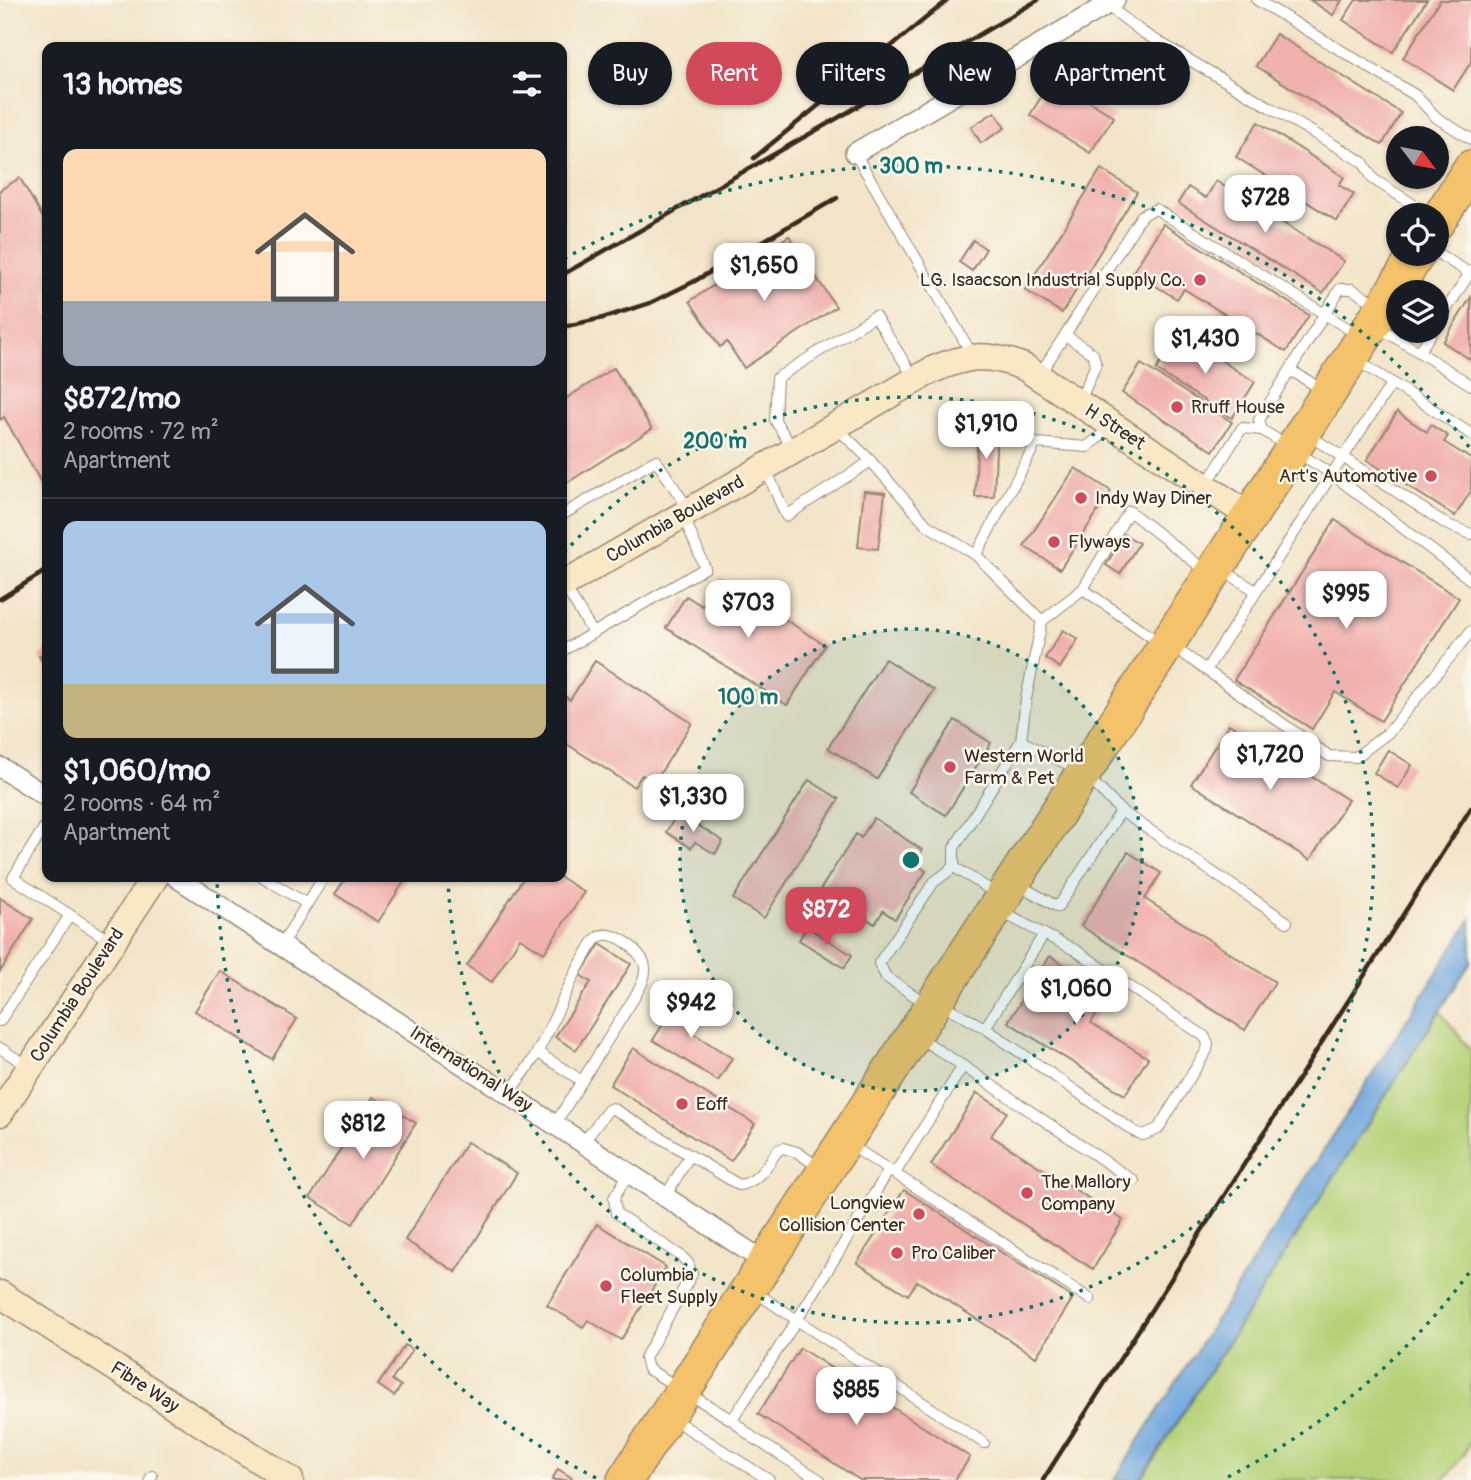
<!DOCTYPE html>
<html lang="en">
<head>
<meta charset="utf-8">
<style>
	:root { --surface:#171b24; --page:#242831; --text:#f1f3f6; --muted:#9ea1a6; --line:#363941; --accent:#d1495b }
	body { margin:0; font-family:Pangolin,sans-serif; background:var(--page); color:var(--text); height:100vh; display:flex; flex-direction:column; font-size:26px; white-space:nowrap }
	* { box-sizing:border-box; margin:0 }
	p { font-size:23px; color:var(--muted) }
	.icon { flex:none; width:38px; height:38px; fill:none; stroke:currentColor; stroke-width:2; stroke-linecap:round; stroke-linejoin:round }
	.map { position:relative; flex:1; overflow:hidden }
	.panel { position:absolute; left:42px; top:42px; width:525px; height:840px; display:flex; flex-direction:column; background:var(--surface); border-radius:14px; box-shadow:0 2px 5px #0004 }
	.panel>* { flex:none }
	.top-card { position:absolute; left:588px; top:42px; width:665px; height:63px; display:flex; gap:14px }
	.needle { width:46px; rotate:122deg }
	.controls { position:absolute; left:1386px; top:126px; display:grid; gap:14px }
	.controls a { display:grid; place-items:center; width:63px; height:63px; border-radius:50%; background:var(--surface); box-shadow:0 2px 5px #0004; font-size:35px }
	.price { position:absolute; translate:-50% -60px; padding:0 16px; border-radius:14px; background:#fff; color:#222; font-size:23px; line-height:46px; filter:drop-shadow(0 2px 4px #0008) }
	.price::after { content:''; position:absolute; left:50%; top:42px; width:21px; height:16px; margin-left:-10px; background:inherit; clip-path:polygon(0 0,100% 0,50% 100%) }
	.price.on { background:var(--accent); color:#fff }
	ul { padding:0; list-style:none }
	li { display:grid; align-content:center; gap:14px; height:371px; padding:0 21px }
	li+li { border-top:2px solid var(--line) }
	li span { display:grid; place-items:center; height:217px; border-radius:14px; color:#555 }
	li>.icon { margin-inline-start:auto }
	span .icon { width:126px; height:126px; fill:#fffc; stroke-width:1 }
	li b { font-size:30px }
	h2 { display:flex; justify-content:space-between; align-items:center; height:84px; padding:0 21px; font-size:30px }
	.chip { padding:0 24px; border-radius:32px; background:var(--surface); box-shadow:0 2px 5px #0004; font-size:24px; line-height:63px }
	.chip.on { background:var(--accent); color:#fff }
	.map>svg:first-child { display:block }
</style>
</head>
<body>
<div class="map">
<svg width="1471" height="1480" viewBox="0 0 1471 1480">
	<rect width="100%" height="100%" fill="#fbf7ec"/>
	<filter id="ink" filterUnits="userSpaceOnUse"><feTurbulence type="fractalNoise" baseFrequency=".0143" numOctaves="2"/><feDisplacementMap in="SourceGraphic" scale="14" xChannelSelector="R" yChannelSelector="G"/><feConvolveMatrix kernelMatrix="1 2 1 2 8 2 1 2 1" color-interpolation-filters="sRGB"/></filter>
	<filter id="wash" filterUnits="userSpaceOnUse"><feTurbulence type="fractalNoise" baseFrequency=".00686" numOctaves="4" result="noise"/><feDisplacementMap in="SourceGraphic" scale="28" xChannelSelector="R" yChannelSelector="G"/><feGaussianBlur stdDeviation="1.57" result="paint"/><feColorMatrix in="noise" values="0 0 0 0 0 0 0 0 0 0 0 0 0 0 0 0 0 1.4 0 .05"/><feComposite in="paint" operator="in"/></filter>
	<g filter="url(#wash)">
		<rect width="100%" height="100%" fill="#f2e4c8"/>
		<path fill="#b4d177" stroke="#787e4a" stroke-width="2" d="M1440 1011 1471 1051V1439L1465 1453 1444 1480H1141Z"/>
		<path fill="#6ea6dd" stroke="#54687e" stroke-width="2" d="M1471 919V962L1140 1480H1114Z"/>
		<g id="blocks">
			<g fill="#f1b1af">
				<path d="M1310 0H1342L1333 15Z"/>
				<path d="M1356 0H1427L1393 52 1343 20Z"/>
				<path d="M1440 0H1471V62L1453 90 1403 58Z"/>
				<path d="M1276 34 1401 113 1382 145 1256 66Z"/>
				<path d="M1053 78 1114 117 1090 153 1030 115Z"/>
				<path d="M995 112 1005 128 981 143 971 127Z"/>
				<path d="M1258 122 1344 177 1339 185 1354 194 1337 221 1236 157Z"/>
				<path d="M1101 169 1137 192 1062 313 1025 290Z"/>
				<path d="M20 178 47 225V493L4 417 0 420V190Z"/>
				<path d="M1216 181 1344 261 1323 293 1178 203 1188 187 1206 198Z"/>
				<path d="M1163 224 1309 315 1286 352 1184 289 1177 299 1133 272Z"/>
				<path d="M789 236 836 307 744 368 727 342 720 347 690 301Z"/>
				<path d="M973 240 986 249 972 271 959 262Z"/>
				<path d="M1471 297V360L1443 342Z"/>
				<path d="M1179 334 1255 382 1232 418 1156 370Z"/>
				<path d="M1141 364 1232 422 1213 451 1122 393Z"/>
				<path d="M614 368 652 429 562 486V401Z"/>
				<path d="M1397 412 1427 432 1431 425 1448 436 1444 442 1471 459V491L1455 516 1367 460Z"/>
				<path d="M978 424 997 425 994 497H975Z"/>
				<path d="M1075 468 1111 491 1060 569 1024 546Z"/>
				<path d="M864 491 885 493 878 549 858 547Z"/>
				<path d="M1335 520 1459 598 1381 721 1335 692 1312 729 1234 680Z"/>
				<path d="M1124 534 1139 543 1120 574 1106 565Z"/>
				<path d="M720 578 825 645 787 705 666 628 686 596 702 606Z"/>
				<path d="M1063 630 1078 639 1060 668 1045 658Z"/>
				<path d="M47 651V670L39 656Z"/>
				<path d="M885 659 934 690 877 779 828 748Z"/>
				<path d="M595 661 692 723 654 783 642 775 634 787 562 741V694L570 700Z"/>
				<path d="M955 720 991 743 946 815 909 792Z"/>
				<path d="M1229 724 1348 800 1310 860 1191 784Z"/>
				<path d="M1388 750 1412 765 1398 788 1374 773Z"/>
				<path d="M809 780 839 799 764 918 733 899Z"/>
				<path d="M678 813 723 841 715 854 695 842 691 848 666 832Z"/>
				<path d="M874 818 922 850 914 863 926 871 895 919 883 911 875 924 820 890 856 834 861 838Z"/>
				<path d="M1128 852 1161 873 1145 899 1275 982 1245 1030 1081 926Z"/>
				<path d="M347 877H407L378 922 335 894Z"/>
				<path d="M524 877H560L584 892 544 953 520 938 492 982 467 966Z"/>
				<path d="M0 898 33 919 0 972Z"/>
				<path d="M807 927 852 955 844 968 799 940Z"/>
				<path d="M600 944 631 964 576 1050 555 1037 591 982 580 975Z"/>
				<path d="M1050 956 1109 994 1091 1023 1148 1058 1125 1095 1008 1022Z"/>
				<path d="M220 971 297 1019 272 1059 195 1011Z"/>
				<path d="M681 996 704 1010 691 1032 732 1058 718 1081 653 1040Z"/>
				<path d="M633 1048 755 1124 731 1161 610 1085Z"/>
				<path d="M977 1093 1007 1112 991 1136 1123 1220 1093 1269 931 1165Z"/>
				<path d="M373 1097 416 1123 353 1224 310 1198Z"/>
				<path d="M467 1142 517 1173 456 1272 405 1240Z"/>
				<path d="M904 1190 1073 1298 1036 1357 917 1281 908 1295 857 1263Z"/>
				<path d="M597 1224 666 1267 621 1340 588 1320 583 1327 547 1305Z"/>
				<path d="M405 1345 412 1350 392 1380 401 1386 394 1396 378 1385Z"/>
				<path d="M800 1348 970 1457 955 1480H860L758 1414Z"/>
				<path d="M558 1469 572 1478 571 1480H552Z"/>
			</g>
		</g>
	</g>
	<g filter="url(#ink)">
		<use href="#blocks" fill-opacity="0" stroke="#968773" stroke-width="2"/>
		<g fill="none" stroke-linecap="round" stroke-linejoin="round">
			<g stroke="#968773" stroke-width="12">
				<g id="lane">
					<path d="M1257 0 1415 95 1437 118 1471 139"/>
					<path d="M1107 5 1142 32 1363 162 1373 179 1430 215"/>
					<path d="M855 153 973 356"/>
					<path d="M1437 253 1471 274"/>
					<path d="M1437 324 1471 271"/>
					<path d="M1378 327 1419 352 1433 331"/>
					<path d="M1065 335 1093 354 1096 364 1079 403"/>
					<path d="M1419 352 1471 385"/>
					<path d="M1358 361 1392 383 1332 474 1471 580"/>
					<path d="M1290 370 1325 391"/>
					<path d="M1038 377 1142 215 1156 209 1360 336"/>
					<path d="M1392 383 1471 434"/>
					<path d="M836 427 869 459 927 525 976 555"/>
					<path d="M1307 434 1448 525 1471 534"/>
					<path d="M793 450 775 420 777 378 875 316 915 379"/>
					<path d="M765 467 786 516 871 461"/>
					<path d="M1206 485 1242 428 1262 430"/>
					<path d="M562 515 656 460 689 510"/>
					<path d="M1224 571 1256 591"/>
					<path d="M564 585 593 633"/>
					<path d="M1083 589 1160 643"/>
					<path d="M1042 621 1083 589 1129 511 1206 571"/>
					<path d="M1174 647 1206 670 1332 474 1262 430 1259 420 1340 289H1352L1378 305"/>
					<path d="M562 651 705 568 683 515"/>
					<path d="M1206 670 1329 756 1356 757 1389 732 1471 631"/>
					<path d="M1121 811 1287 922"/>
					<path d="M47 823 13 878 70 915"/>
					<path d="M263 877 307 904"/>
					<path d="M1019 885 1058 907 1121 811 1083 772 1021 741"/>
					<path d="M997 894 954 867V848L1021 741 1026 699 1042 621 976 555 1036 443 1087 447 1113 426"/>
					<path d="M281 945 324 877"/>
					<path d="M927 1004 886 977 879 963 934 882 954 867"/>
					<path d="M941 1004 985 1028 1044 934"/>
					<path d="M0 1021 70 915 112 942"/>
					<path d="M985 1028 1135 1132 1143 1135 1158 1129 1207 1050 1208 1043 1204 1036 1075 950 1001 912"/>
					<path d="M0 1048 29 1067"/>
					<path d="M537 1052 582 1081"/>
					<path d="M963 1066 1134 1181"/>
					<path d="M508 1094C517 1082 526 1071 534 1058 553 1026 565 989 585 956 588 951 592 942 597 938 611 925 645 953 645 968 646 979 639 989 634 998L555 1124"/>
					<path d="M583 1143 608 1110 612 1108 739 1185C758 1183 768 1164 778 1150L783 1148 797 1152 820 1168"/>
					<path d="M850 1145 1090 1299"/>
					<path d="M889 1170 797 1320 984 1443"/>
					<path d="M629 1173 614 1198 616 1213 681 1256 688 1263 692 1274 645 1358 648 1369 732 1420 797 1320 755 1292"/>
					<path d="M895 1173 963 1066 920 1038"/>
					<path d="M665 1197 690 1155"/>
					<path d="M673 1419 769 1480"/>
					<path d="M732 1420 752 1437 820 1480"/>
					<path d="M150 1480 152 1476"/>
				</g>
			</g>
			<g stroke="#968773" stroke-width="22">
				<g id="street">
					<path d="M855 153 1115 0"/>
					<path d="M0 767 47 797"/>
					<path d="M176 877 765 1262"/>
				</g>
			</g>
			<g stroke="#968773" stroke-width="29">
				<g id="secondary">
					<path d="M562 585 932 370C968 355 987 352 1024 367L1250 516"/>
					<path d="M0 1113 155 877"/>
					<path d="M0 1294 290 1480"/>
				</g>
			</g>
			<g stroke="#968773" stroke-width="38">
				<g id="highway">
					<path d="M1437 222 1471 168"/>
					<path d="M625 1480 1250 516 1417 254"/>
				</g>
			</g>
			<use href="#lane" stroke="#fff" stroke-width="10"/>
			<use href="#street" stroke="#fff" stroke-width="19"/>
			<use href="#secondary" stroke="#fae7c3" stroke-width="26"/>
			<use href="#highway" stroke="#f3c26a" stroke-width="35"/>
			<g stroke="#3b2a1e" stroke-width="4.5">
				<path d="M754 158 948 0"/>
				<path d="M562 275 850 111 1038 0"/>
				<path d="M562 327 603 318 650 303 693 282 837 198"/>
				<path d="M0 599 47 570"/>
				<path d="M1043 1480 1471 808"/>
			</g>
		</g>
	</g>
	<circle cx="911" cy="860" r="231" fill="#0f766e" fill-opacity=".12"/>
	<g fill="none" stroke="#0f766e" stroke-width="3.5" stroke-dasharray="3.5 7">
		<circle cx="911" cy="860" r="231"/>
		<path d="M564 553A463 463 0 1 1 448 880"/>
		<path d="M1469 1273A694 694 0 0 1 1226 1478M596 1478A694 694 0 0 1 217 878M564 259A694 694 0 0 1 1469 447"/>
	</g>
	<g fill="#d1495b" stroke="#fbf7ec" stroke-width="2.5">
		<circle cx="1200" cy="280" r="7"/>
		<circle cx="1177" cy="407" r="7"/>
		<circle cx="1431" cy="476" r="7"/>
		<circle cx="1081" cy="498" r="7"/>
		<circle cx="1054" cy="542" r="7"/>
		<circle cx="950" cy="767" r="7"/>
		<circle cx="682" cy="1104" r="7"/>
		<circle cx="1027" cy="1193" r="7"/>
		<circle cx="919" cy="1214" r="7"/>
		<circle cx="897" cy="1253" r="7"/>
		<circle cx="606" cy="1286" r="7"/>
	</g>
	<g text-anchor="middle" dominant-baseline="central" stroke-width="5" stroke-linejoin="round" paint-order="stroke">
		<g font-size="19" fill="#3b2a1e" stroke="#fbf7ec" text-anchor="start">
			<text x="1186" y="280" text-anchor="end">LG. Isaacson Industrial Supply Co.</text>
			<text x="1191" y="407">Rruff House</text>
			<text x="1417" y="476" text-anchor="end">Art's Automotive</text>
			<text x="1095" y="498">Indy Way Diner</text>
			<text x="1068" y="542">Flyways</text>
			<text x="964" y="756">Western World<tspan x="964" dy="22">Farm &amp; Pet</tspan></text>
			<text x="696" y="1104">Eoff</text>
			<text x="1041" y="1182">The Mallory<tspan x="1041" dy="22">Company</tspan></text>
			<text x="905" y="1203" text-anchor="end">Longview<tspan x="905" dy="22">Collision Center</tspan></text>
			<text x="911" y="1253">Pro Caliber</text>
			<text x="620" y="1275">Columbia<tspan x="620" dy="22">Fleet Supply</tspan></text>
		</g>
		<g font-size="19" fill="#3b2a1e" stroke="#fbf7ec">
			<text transform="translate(1115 427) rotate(33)">H Street</text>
			<text transform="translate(675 519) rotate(-30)">Columbia Boulevard</text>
			<text transform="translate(77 995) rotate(-57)">Columbia Boulevard</text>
			<text transform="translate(471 1069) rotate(33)">International Way</text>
			<text transform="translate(145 1387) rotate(33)">Fibre Way</text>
		</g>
	</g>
	<circle cx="911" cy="860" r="10" fill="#0f766e" stroke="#fbf7ec" stroke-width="3.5"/>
	<g font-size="21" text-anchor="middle" font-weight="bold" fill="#0f766e" stroke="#fbf7ec" stroke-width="5" stroke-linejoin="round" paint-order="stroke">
		<text x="911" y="173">300 m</text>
		<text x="715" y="448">200 m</text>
		<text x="748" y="704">100 m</text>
	</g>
</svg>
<div class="controls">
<a><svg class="needle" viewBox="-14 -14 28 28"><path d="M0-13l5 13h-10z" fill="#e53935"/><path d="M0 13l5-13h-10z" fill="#9ea1a6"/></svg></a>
<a><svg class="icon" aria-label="locate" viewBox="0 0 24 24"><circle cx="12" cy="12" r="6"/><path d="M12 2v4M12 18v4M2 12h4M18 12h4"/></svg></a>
<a><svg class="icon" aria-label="layers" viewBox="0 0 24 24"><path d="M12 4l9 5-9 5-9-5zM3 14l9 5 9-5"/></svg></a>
</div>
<b class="price" style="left:1265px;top:235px">$728</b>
<b class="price" style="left:764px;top:303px">$1,650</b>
<b class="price" style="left:1205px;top:376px">$1,430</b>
<b class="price" style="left:986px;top:461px">$1,910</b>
<b class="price" style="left:1346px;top:631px">$995</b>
<b class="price" style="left:748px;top:640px">$703</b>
<b class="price" style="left:1270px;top:792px">$1,720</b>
<b class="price" style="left:693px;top:834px">$1,330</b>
<b class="price on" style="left:826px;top:947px">$872</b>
<b class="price" style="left:1076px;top:1026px">$1,060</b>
<b class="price" style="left:691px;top:1040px">$942</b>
<b class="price" style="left:363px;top:1161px">$812</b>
<b class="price" style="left:856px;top:1427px">$885</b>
<div class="top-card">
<a class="chip">Buy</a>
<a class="chip on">Rent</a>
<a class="chip">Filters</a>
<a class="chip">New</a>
<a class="chip">Apartment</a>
</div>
<section class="panel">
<h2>13 homes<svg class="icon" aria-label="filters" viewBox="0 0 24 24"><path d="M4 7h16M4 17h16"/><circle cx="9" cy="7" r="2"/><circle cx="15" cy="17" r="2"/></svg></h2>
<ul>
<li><span style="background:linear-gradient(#ffd9b3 70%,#9aa5b1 0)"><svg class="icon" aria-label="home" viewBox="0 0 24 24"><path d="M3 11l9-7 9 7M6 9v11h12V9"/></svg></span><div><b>$872/mo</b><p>2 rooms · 72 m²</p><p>Apartment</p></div></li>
<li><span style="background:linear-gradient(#a9c7e8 75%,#c2b280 0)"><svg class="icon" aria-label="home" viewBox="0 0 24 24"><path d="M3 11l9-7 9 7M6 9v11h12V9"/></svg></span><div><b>$1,060/mo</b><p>2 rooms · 64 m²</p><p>Apartment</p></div></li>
</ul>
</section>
</div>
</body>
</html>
